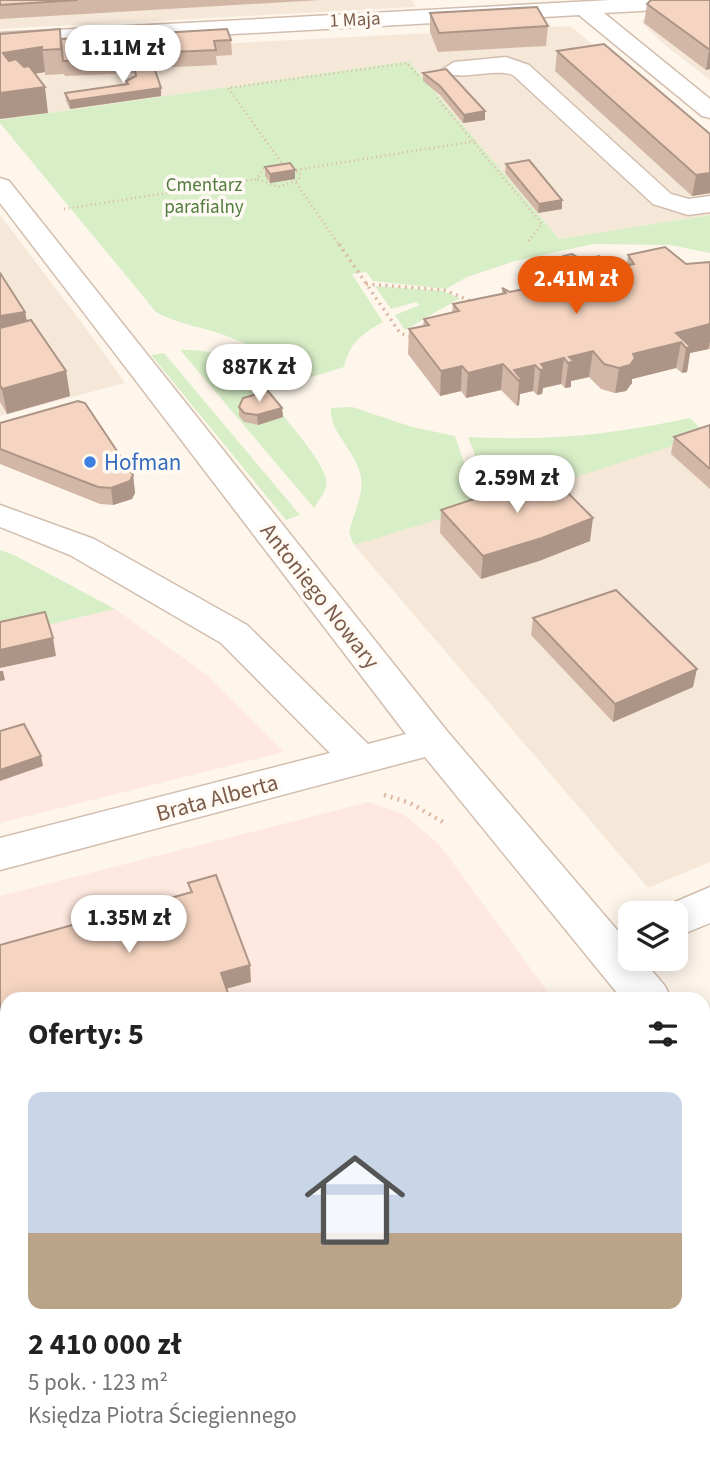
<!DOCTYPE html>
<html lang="pl">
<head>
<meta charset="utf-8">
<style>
	:root { --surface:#fff; --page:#f6f6f6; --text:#222; --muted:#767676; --line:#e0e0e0; --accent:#ea580c }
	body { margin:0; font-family:"Source Sans 3",sans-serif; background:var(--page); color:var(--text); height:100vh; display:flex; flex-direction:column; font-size:26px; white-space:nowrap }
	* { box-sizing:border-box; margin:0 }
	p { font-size:23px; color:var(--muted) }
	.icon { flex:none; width:38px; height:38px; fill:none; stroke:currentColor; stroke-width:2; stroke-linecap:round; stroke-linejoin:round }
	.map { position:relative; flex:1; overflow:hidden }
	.panel { position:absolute; left:0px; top:992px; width:710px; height:471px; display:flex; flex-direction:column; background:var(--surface); border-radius:21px 21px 0 0; box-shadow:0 4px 18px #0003 }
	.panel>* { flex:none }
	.fabs { position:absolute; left:618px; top:901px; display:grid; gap:14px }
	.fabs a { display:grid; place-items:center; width:70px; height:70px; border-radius:14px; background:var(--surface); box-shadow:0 4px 18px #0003; font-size:35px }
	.price { position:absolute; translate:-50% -60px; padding:0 16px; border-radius:24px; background:#fff; color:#222; font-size:23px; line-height:46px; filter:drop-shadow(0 2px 4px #0008) }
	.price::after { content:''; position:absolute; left:50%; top:42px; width:21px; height:16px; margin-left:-10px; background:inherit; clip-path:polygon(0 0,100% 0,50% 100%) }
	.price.selected { background:var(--accent); color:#fff }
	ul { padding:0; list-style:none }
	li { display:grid; align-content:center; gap:14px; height:371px; padding:0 28px }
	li+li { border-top:2px solid var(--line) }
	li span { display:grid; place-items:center; height:217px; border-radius:14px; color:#555 }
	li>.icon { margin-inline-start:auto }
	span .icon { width:126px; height:126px; fill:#fffc; stroke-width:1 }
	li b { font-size:30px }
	h2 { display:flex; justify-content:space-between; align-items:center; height:84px; padding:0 28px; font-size:30px }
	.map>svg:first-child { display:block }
</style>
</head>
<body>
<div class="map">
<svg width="710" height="1462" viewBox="0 0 710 1462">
	<rect width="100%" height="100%" fill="#fef6eb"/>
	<g fill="#f6e8d9">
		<path d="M0 0H412L416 7 0 29Z"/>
		<path d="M710 15V80L660 41 641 22 645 19Z"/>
		<path d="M570 26 710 140V215L559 239 409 61 0 120V55Z"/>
		<path d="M0 215 82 323 125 383 0 416Z"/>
		<path d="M710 434V862L648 888 354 545Z"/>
	</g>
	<g fill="#fee8df">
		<path d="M115 609 207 675 284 752 0 823V636Z"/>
		<path d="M369 802 403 814 439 844 553 999H7V1456H308L292 1462H0V896Z"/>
	</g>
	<g fill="#d8eec7">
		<path d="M409 61 559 239 710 215V253L670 245 593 244 515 261 467 277 446 289 373 281 366 272 352 274 383 322C362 334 350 342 344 367L299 381C276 363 257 347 229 337 205 327 179 325 156 312L0 123V120Z"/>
		<path d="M375 286 443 291 460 298 405 330 395 315 420 305 416 302 391 309Z"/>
		<path d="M180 350C195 350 209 350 222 357 245 369 322 455 326 479 328 490 320 498 314 508Z"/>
		<path d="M164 353 300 515 286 520 151 355Z"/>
		<path d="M352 407 412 427 455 436 479 507 354 545 349 533C352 519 359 504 361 490 366 456 329 438 331 408Z"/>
		<path d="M690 418 707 435 494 503 468 437C550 441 609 435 690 418Z"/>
		<path d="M0 550 14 555 115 609 0 636Z"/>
		<path d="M704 1187 710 1194V1462H292L308 1456H704Z"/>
	</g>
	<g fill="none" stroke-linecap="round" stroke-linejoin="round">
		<g stroke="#d2beaf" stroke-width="3">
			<g id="minor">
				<path d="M611 0H710V7L604 13 710 99V118L702 116 579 15 0 47V33Z"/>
				<path d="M506 57 529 65 671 194 689 199 710 196V212L688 215 653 204 513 75C495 67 453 84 443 69L454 62Z"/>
				<path d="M0 178 9 181 447 731 630 945V959H642L665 986 671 999H622L425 757 0 870V838L330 753 221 643 70 555 0 527V505L94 539 247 625 368 744 406 734 0 203Z"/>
				<path d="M710 887V923L676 937V914H658L661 908Z"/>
				<path d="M704 1046 710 1048V1094L704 1092Z"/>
			</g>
		</g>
		<g stroke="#dbb8a2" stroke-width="2.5" stroke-dasharray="1 3.5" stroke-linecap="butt">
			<path d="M437 98 542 224 527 243"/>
			<path d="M284 166 228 88 407 63 420 78"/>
			<path d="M284 166 300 173 299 180 278 187 257 179 263 169Z"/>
			<path d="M296 170 475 141"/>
			<path d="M296 183 340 246"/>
			<path d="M64 209 257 179"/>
		</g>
		<g stroke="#dbb8a2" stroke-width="3.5" stroke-dasharray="2 4.5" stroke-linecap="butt">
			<path d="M339 244 400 333 412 337"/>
			<path d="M366 284 444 290 473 302"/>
		</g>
		<path stroke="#dbb8a2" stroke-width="4.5" stroke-dasharray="2 5" stroke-linecap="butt" d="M384 795 410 803 443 822"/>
		<g stroke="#dbb8a2" stroke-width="5" stroke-dasharray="2.5 7" stroke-linecap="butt">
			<path d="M704 1140 710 1148"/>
			<path d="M704 1289 710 1285"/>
			<path d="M394 1462 407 1456"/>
		</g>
		<use href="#minor" fill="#fff" fill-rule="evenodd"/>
	</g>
	<g fill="#d3b7a6">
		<path d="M0 0H321L0 19Z"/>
		<path d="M710 0V69L706 70 644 23 647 4Z"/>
		<path d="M430 13 548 26 546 46 438 52 430 32Z"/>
		<path d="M60 29 61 39 231 40 232 55 216 56 217 65 155 68 161 96 70 109 66 101 65 93 127 84 126 81 136 77 135 73 65 76 64 74 45 75V72L35 74 48 113 0 34Z"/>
		<path d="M557 51 710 134V193L692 196 555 71Z"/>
		<path d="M423 73 485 120 463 123 440 95 423 81Z"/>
		<path d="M506 164 562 200V209L538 213 505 173Z"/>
		<path d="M265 167 295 170V179L270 183 265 176Z"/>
		<path d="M628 255 686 264 710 262V349L690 353 687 372 682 373 676 368 632 379V383L626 391 615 393 601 389 589 377 571 381V387L565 388 561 384 543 388 542 394 537 395 533 391 520 394 519 405 517 406 501 390 466 398 461 391 440 396 408 354 409 329 423 326 424 319 452 313 453 304 502 294V288L510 292 528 288 529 282 549 278V273L558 271 559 264H589L594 263 595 257 611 268 627 265Z"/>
		<path d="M0 273 25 312 27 321 66 371 70 396 7 414 0 402Z"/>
		<path d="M239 407 282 408 283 417 258 425 244 422 239 416Z"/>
		<path d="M0 423 133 475 135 493 132 499 113 505 100 504 0 464Z"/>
		<path d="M710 425V489L671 454 674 437Z"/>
		<path d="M441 510 590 541 539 561 481 579 440 533Z"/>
		<path d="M533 618 693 687 613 722 531 635Z"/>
	</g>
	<g fill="#ac9587">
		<path d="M42 47 45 72 7 78 3 53Z"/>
		<path d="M709 50H710V69L706 70Z"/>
		<path d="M45 87 48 113 0 119V93Z"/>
		<path d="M161 88V96L70 109 69 101Z"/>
		<path d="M485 111V120L463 123 464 115Z"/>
		<path d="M295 170V179L270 183V174Z"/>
		<path d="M710 173V193L692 196 696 175Z"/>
		<path d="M562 200V209L538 213 539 204Z"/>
		<path d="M25 312 30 337 0 342V316Z"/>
		<path d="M710 324V341L708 349 690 353 687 372 682 373 686 348 681 342 676 368 632 379V383L626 391 615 393 619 368 633 354 676 333Z"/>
		<path d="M593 351 589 377 571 381V387L565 388 569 357Z"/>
		<path d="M564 358 561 384 543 388 542 394 537 395 541 364Z"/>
		<path d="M503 364 501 390 466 398 468 373Z"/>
		<path d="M535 365 533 391 520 394 519 405 517 406 519 381 514 370Z"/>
		<path d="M462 366 461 391 440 396 441 371Z"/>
		<path d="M66 371 70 396 7 414 2 389Z"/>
		<path d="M282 408 283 417 258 425 257 415Z"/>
		<path d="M133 475 135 493 132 499 113 505 111 488Z"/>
		<path d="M593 518 590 541 539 561 481 579 483 556Z"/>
		<path d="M53 638 56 656 0 668V650Z"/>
		<path d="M697 669 693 687 613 722 615 704Z"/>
		<path d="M0 671H3L5 680 0 681Z"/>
		<path d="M41 756 43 766 0 781V770Z"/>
		<path d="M250 965 251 982 222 990 221 973Z"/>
		<path d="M7 1069V1086L0 1089V1071Z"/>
	</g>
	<g fill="#f5d5c1" stroke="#ac9587" stroke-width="2">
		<path d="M0 0H78L0 5Z"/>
		<path d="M651 0H710V50L647 4Z"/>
		<path d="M537 7 548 26 439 33 430 13Z"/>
		<path d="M60 29 61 49 42 50V47L3 53 9 61 16 59 24 67 29 66 45 87 0 93V34Z"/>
		<path d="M227 29 231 40 214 41 216 50 152 53 153 58 63 61 61 39Z"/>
		<path d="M604 44 710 134V173L696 175 557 51Z"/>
		<path d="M153 64 161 88 69 101 65 93 128 84 126 81 136 76 134 65Z"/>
		<path d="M446 69 485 111 464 115 440 86 423 73Z"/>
		<path d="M529 160 562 200 539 204 506 164Z"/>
		<path d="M290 163 295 170 270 174 265 167Z"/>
		<path d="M665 247 686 264 710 262V324L676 333 691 347 686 348 681 342 633 354 635 358 630 365 619 368 604 364 593 351 569 357 574 361 568 363 564 358 541 364 545 369 540 370 535 365 514 370 521 379 519 381 503 364 468 373 462 366 441 371 409 329 429 325 424 319 459 311 453 304 506 293 502 288 510 292 533 287 529 282 553 277 549 273 564 270 559 264 563 256 572 254 589 264 599 262 595 257 599 256 611 268 634 264 628 255Z"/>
		<path d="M0 273 25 312 0 316Z"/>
		<path d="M31 320 66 371 2 389 0 385V328Z"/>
		<path d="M268 391 282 408 257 415 244 413 239 407 243 398Z"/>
		<path d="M78 401 85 403 133 475 130 481 111 488 98 487 0 449V423Z"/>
		<path d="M710 425V469L674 437Z"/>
		<path d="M549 474 593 518 542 538 483 556 441 510Z"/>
		<path d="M616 590 697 669 615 704 533 618Z"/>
		<path d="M45 612 53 638 0 650V622Z"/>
		<path d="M24 724 41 756 0 770V731Z"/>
		<path d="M216 875 250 965 221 973 230 999H7V1069L0 1071V945L192 892 188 883Z"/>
	</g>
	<circle fill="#3f7fe0" stroke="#fffaf3" stroke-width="2.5" cx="90" cy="462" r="7"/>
	<g text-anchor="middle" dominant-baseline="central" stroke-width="7" stroke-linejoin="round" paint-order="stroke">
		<g font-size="19" fill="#7c5c4b" stroke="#fffaf3">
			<text transform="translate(355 20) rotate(-3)">1 Maja</text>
		</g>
		<g font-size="19" fill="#527c3f" stroke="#fffaf3">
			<text x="204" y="185">Cmentarz<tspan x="204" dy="22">parafialny</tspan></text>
		</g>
		<g font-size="23" fill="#366cbe" stroke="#fffaf3" text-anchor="start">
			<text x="104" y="462">Hofman</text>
		</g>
		<g font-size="23" fill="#7c5c4b" stroke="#fffaf3">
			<text transform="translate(320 596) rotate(52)">Antoniego Nowary</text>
			<text transform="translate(217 798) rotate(-15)">Brata Alberta</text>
		</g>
	</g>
</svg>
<div class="fabs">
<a><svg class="icon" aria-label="layers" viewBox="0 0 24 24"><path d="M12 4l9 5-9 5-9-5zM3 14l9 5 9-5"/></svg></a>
</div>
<b class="price" style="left:123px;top:85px">1.11M zł</b>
<b class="price selected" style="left:576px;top:316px">2.41M zł</b>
<b class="price" style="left:259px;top:404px">887K zł</b>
<b class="price" style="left:517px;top:515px">2.59M zł</b>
<b class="price" style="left:129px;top:955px">1.35M zł</b>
<section class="panel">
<h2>Oferty: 5<svg class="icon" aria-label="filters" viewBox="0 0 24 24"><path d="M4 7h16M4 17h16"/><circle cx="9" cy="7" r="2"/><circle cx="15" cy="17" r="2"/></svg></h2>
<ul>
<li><span style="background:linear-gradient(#c9d6e8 65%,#b9a48a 0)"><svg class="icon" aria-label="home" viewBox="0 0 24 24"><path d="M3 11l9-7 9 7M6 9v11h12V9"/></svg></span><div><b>2 410 000 zł</b><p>5 pok. · 123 m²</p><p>Księdza Piotra Ściegiennego</p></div></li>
</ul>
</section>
</div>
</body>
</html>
